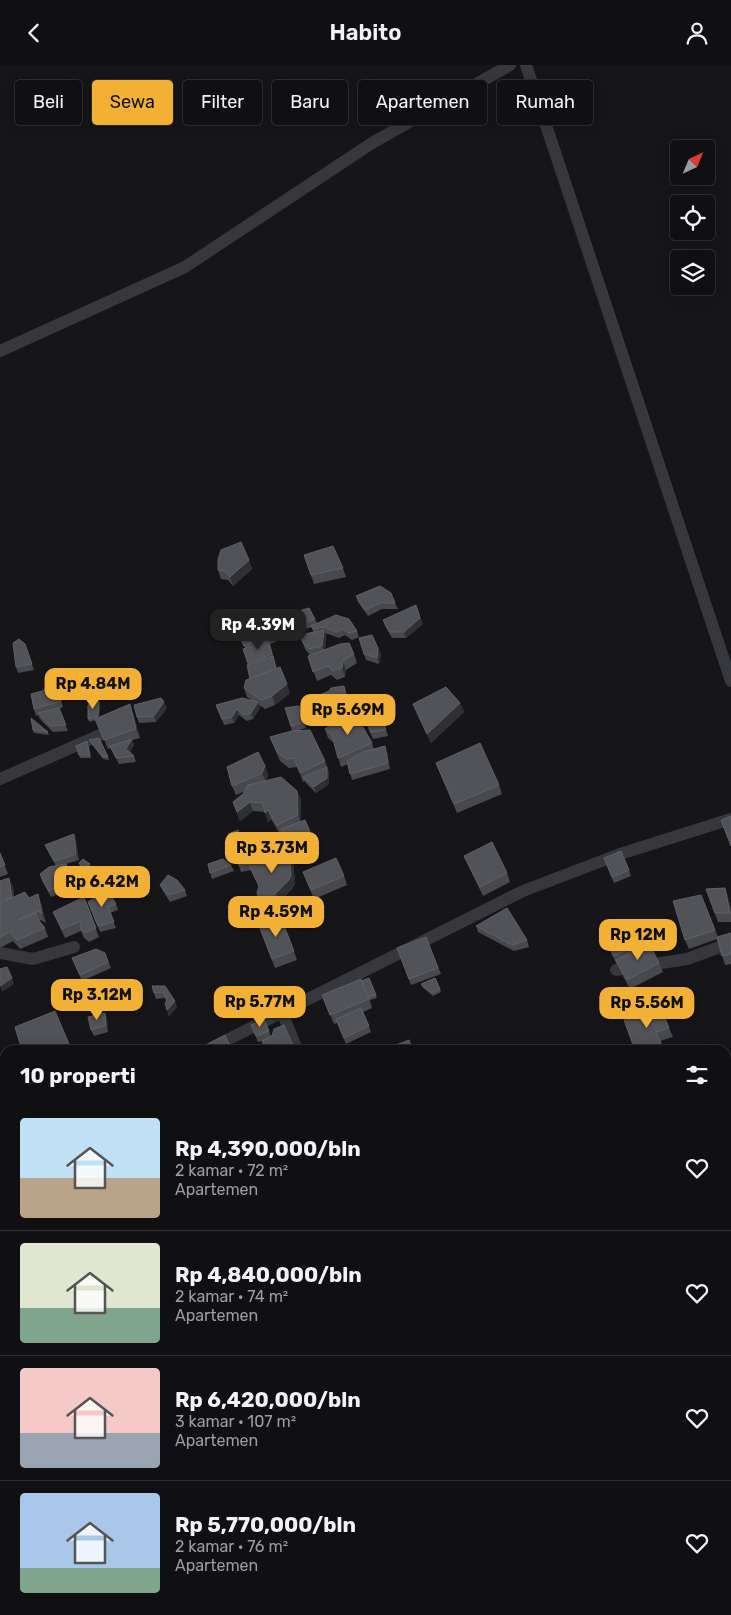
<!DOCTYPE html>
<html lang="id">
<head>
<meta charset="utf-8">
<style>
	:root { --surface:#101012; --page:#19191b; --text:#f1f3f6; --muted:#9c9d9f; --line:#303032; --accent:#f2b134 }
	body { margin:0; font-family:Rubik,sans-serif; background:var(--page); color:var(--text); height:100vh; display:flex; flex-direction:column; font-size:19px; white-space:nowrap }
	* { box-sizing:border-box; margin:0 }
	p { font-size:16px; color:var(--muted) }
	.icon { flex:none; width:28px; height:28px; fill:none; stroke:currentColor; stroke-width:2; stroke-linecap:round; stroke-linejoin:round }
	.map { position:relative; flex:1; overflow:hidden }
	.sheet { position:absolute; left:0px; top:980px; width:731px; height:570px; display:flex; flex-direction:column; background:var(--surface); border-radius:15px 15px 0 0; box-shadow:0 2px 12px #0003,0 0 0 1px var(--line) }
	.sheet>* { flex:none }
	.hud { position:absolute; left:15px; top:15px; width:701px; height:45px; display:flex; gap:10px }
	.needle { width:32px; rotate:44deg }
	.controls { position:absolute; left:670px; top:75px; display:grid; gap:10px }
	.controls a { display:grid; place-items:center; width:45px; height:45px; border-radius:5px; background:var(--surface); box-shadow:0 2px 12px #0003,0 0 0 1px var(--line); font-size:25px }
	.price { position:absolute; translate:-50% -42px; padding:0 11px; border-radius:10px; background:var(--accent); color:#111; font-size:16px; line-height:32px; filter:drop-shadow(0 1px 2px #0008) }
	.price::after { content:''; position:absolute; left:50%; top:30px; width:15px; height:11px; margin-left:-8px; background:inherit; clip-path:polygon(0 0,100% 0,50% 100%) }
	.price.current { background:#222; color:#fff }
	ul { padding:0; list-style:none }
	li { display:flex; align-items:center; gap:15px; height:125px; padding:0 20px }
	li+li { border-top:1px solid var(--line) }
	li span { display:grid; place-items:center; flex:none; width:140px; height:100px; border-radius:5px; color:#555 }
	li>.icon { margin-inline-start:auto }
	span .icon { width:60px; height:60px; fill:#fffc; stroke-width:1 }
	li b { font-size:21px }
	h2 { display:flex; justify-content:space-between; align-items:center; height:60px; padding:0 20px; font-size:21px }
	.tag { padding:0 18px; border-radius:5px; background:var(--surface); box-shadow:0 2px 12px #0003,0 0 0 1px var(--line); font-size:18px; line-height:45px }
	.tag.current { background:var(--accent); color:#111 }
	header { display:flex; justify-content:space-between; align-items:center; height:65px; padding:0 20px; background:var(--surface); font-size:22px; font-weight:600 }
	.map>svg:first-child { display:block }
</style>
</head>
<body>
<header><svg class="icon" aria-label="back" viewBox="0 0 24 24"><path d="M15 5l-7 7 7 7"/></svg>Habito<svg class="icon" aria-label="person" viewBox="0 0 24 24"><circle cx="12" cy="8" r="4"/><path d="M4 21q1-7 8-7t8 7"/></svg></header>
<div class="map">
<svg width="731" height="1550" viewBox="0 0 731 1550">
	<rect width="100%" height="100%" fill="#161618"/>
	<g fill="none" stroke-linecap="round" stroke-linejoin="round">
		<g stroke="#37383d" stroke-width="12">
			<path d="M526 0 731 616"/>
			<path d="M0 286 185 202 372 78 510 0"/>
			<path d="M0 714 100 670"/>
			<path d="M0 888 33 894 74 882"/>
			<path d="M616 905 687 894 731 878"/>
			<path d="M282 947 297 985"/>
			<path d="M207 985 523 826 620 789 731 754"/>
			<path d="M0 1087 5 1085"/>
			<path d="M0 1536 5 1543"/>
		</g>
		<g stroke="#37383d" stroke-width="16">
			<path d="M0 1000 5 1014"/>
			<path d="M726 1383 731 1381"/>
			<path d="M332 1545 336 1550"/>
			<path d="M445 1550 455 1545"/>
		</g>
	</g>
	<g fill="#47494d">
		<path d="M304 490 343 503 346 512 314 519Z"/>
		<path d="M249 495 252 504 233 521 228 515 221 514 218 505Z"/>
		<path d="M356 531 395 538 398 544H382L368 551 358 537Z"/>
		<path d="M292 548 315 554 317 558 357 566 359 572 352 575 345 570 339 573 325 568 326 571 325 584 354 589 357 598 346 605 345 612 337 615 331 610 317 616 308 591 310 590 305 584 300 570 313 567 312 562 298 566Z"/>
		<path d="M383 555 423 559 406 573H392L385 561Z"/>
		<path d="M237 567 276 570 278 576 270 579 277 604 290 628 275 640 265 644 259 640 260 643 253 654 247 656 239 650 234 658 224 660 216 640 253 636 247 632 244 623 250 614 248 600 243 584 245 583Z"/>
		<path d="M25 579 34 605 18 608 16 602Z"/>
		<path d="M378 583 381 589 379 599 366 595 364 589Z"/>
		<path d="M344 621 351 646 330 650 318 646 316 640Z"/>
		<path d="M57 622 63 642 59 644 68 666 53 667 40 654 38 650 36 651 34 644Z"/>
		<path d="M460 638 464 647 431 678 413 639Z"/>
		<path d="M100 640 99 652 133 648 140 673 132 675 134 680 130 687 134 691 136 697 119 699 111 683 108 684 96 655 89 657 88 654Z"/>
		<path d="M299 641 306 663 299 665 325 696 329 708V719L316 728 306 718 305 716 303 717 298 702 289 703 280 696 270 672 292 666 285 643Z"/>
		<path d="M167 643 156 657 139 658 137 652Z"/>
		<path d="M383 655 388 671 373 674 366 658Z"/>
		<path d="M325 664 372 678 374 684 387 687 390 704 352 715 348 699 341 702 334 678 328 673Z"/>
		<path d="M33 665 48 667 49 670 34 668Z"/>
		<path d="M89 675 108 692 109 695 103 694 91 678Z"/>
		<path d="M88 680 91 693H80L76 681Z"/>
		<path d="M436 698 499 720 502 729 457 748Z"/>
		<path d="M265 701 268 710 266 716 297 726 301 735V757L311 769 314 775 296 784 287 780 282 768 280 769 271 754 268 757 265 747 253 746 240 756 233 737 243 729 245 726 236 730 232 721Z"/>
		<path d="M228 769 253 798 293 793 295 819 292 824 279 837 273 839 264 850 259 822 251 805 241 807Z"/>
		<path d="M76 775 79 795 66 799 75 822 51 832 42 816 40 809 56 801 48 786 45 780Z"/>
		<path d="M0 788 8 809 0 812Z"/>
		<path d="M464 791 507 808 510 817 483 831 468 800Z"/>
		<path d="M79 798 90 799 91 802 83 806Z"/>
		<path d="M208 799 231 800 234 806 212 814Z"/>
		<path d="M606 799 629 805 631 811 614 818Z"/>
		<path d="M303 807 344 811 347 820 314 834Z"/>
		<path d="M0 816 13 822 14 832 29 833 41 838 46 858 41 855 39 856 45 863 48 872 20 884 13 876 0 883Z"/>
		<path d="M160 820 185 825 187 831 170 837 163 826Z"/>
		<path d="M725 823 728 832 731 845V857H718L706 824Z"/>
		<path d="M701 830 718 872 731 868V899L725 900 717 874 689 884 685 875Z"/>
		<path d="M84 832 99 872 89 877 84 873 81 866 65 873 57 856 53 847Z"/>
		<path d="M88 837 116 839 118 845 110 848 116 863 100 867Z"/>
		<path d="M281 853 297 895 275 903 259 861Z"/>
		<path d="M476 861 527 875 529 882 514 886 478 867Z"/>
		<path d="M603 868 641 878 642 882 659 898 663 907 630 924 617 900 606 877Z"/>
		<path d="M426 872 441 909 411 920 397 883Z"/>
		<path d="M105 888 111 903 82 916 72 893Z"/>
		<path d="M369 913 377 933 370 935 372 943 363 947 371 967 346 979 337 958 334 959 322 930Z"/>
		<path d="M421 919 440 924 441 927 433 931 422 922Z"/>
		<path d="M165 921 177 942 169 951 167 945 166 936 165 933 156 934 154 928Z"/>
		<path d="M55 946 70 981 80 985H22Z"/>
		<path d="M107 954 108 967 94 971 91 965Z"/>
		<path d="M264 955 271 971H272L295 985H265L262 976 258 977 251 960Z"/>
		<path d="M624 955 669 963 673 972 660 976Z"/>
		<path d="M731 1071V1115L726 1102Z"/>
		<path d="M173 1545H189L194 1550H176Z"/>
		<path d="M273 1545H314L316 1548 310 1550H276Z"/>
		<path d="M351 1545H365L362 1549 351 1547Z"/>
		<path d="M386 1545H410L401 1550H389Z"/>
		<path d="M496 1545H520L523 1550H503L501 1546 498 1547Z"/>
		<path d="M521 1545H537L539 1550H524Z"/>
		<path d="M539 1545H557L543 1550H541Z"/>
	</g>
	<g fill="#2f3033">
		<path d="M249 495 252 504 233 521 230 512Z"/>
		<path d="M416 540 423 559 406 573 404 567Z"/>
		<path d="M324 565 326 571 325 587 322 581Z"/>
		<path d="M378 583 381 589 379 599 377 593Z"/>
		<path d="M343 596 346 605 345 612 342 603Z"/>
		<path d="M287 619 290 628 275 640 272 631Z"/>
		<path d="M99 636 100 640 99 654 98 651Z"/>
		<path d="M164 637 167 643 156 657 154 651Z"/>
		<path d="M258 637 260 643 253 654 251 648Z"/>
		<path d="M460 638 464 647 431 678 427 669Z"/>
		<path d="M130 639 133 648 140 673 136 664Z"/>
		<path d="M237 644 239 650 234 658 232 652Z"/>
		<path d="M132 674 134 680 128 690 126 684Z"/>
		<path d="M385 681 387 687 390 704 388 698Z"/>
		<path d="M265 701 268 710 266 717 262 708Z"/>
		<path d="M327 702 329 708V719L316 728 314 722Z"/>
		<path d="M297 726 301 735V759L298 750Z"/>
		<path d="M250 737 253 746 240 756 237 747Z"/>
		<path d="M268 745 271 754 268 757 265 748Z"/>
		<path d="M74 769 76 775 79 795 76 789Z"/>
		<path d="M289 784 293 793 295 819 292 824 279 837 276 828Z"/>
		<path d="M9 813 13 822 15 841 12 832Z"/>
		<path d="M725 823 728 832 731 845V849Z"/>
		<path d="M38 829 41 838 46 858 42 849Z"/>
		<path d="M270 830 273 839 264 850 261 841Z"/>
		<path d="M12 913 14 919 2 927 0 921Z"/>
		<path d="M175 936 177 942 169 951 167 945Z"/>
		<path d="M105 948 107 954 108 967 106 960Z"/>
		<path d="M5 1053V1061L1 1066 0 1058Z"/>
		<path d="M5 1197V1201L2 1203 1 1200Z"/>
		<path d="M360 1545H365L362 1549Z"/>
	</g>
	<g fill="#525359" stroke="#5f6168">
		<path d="M241 477 249 495 230 512 224 506 218 505V494L221 485Z"/>
		<path d="M333 481 343 503 311 510 304 490Z"/>
		<path d="M380 521 391 528 395 538H380L365 545 356 531Z"/>
		<path d="M416 540 420 553 404 567H390L383 555Z"/>
		<path d="M309 543 315 554 296 560 292 548Z"/>
		<path d="M336 550 349 554 357 566 349 568 343 564 336 567 324 562 313 564 311 561Z"/>
		<path d="M268 556 276 570 244 581 237 567Z"/>
		<path d="M324 565 322 581 309 584 303 578 300 570Z"/>
		<path d="M372 570 378 583 377 593 364 589 359 573Z"/>
		<path d="M19 574 25 579 32 599 16 602 13 578Z"/>
		<path d="M268 575 272 589 248 598 243 584Z"/>
		<path d="M349 578 354 589 343 596 342 603 333 606 328 601 313 607 308 591 340 579Z"/>
		<path d="M273 591 276 604 250 614 247 600Z"/>
		<path d="M280 602 287 619 272 631 261 635 244 623 246 615Z"/>
		<path d="M344 621 348 639 328 644 316 640 319 630 329 626 331 623Z"/>
		<path d="M57 622 61 636 34 644 31 629Z"/>
		<path d="M446 622 460 638 427 669 413 639Z"/>
		<path d="M161 633 164 637 154 651 137 652 134 640Z"/>
		<path d="M242 633 258 637 251 648 244 650 237 644 232 652 222 654 216 640Z"/>
		<path d="M99 636 98 651 88 654V640Z"/>
		<path d="M130 639 136 664 104 675 95 654Z"/>
		<path d="M299 641 304 657 291 661 285 643Z"/>
		<path d="M59 643 66 660 50 661 38 648Z"/>
		<path d="M31 653 48 667 33 665Z"/>
		<path d="M358 653 372 678 338 693 332 670 325 664 335 657Z"/>
		<path d="M383 655 386 665 371 667 366 658Z"/>
		<path d="M310 665 325 696 300 708 294 693 286 694 277 687 270 672 292 666Z"/>
		<path d="M99 673 108 692 102 691 89 675Z"/>
		<path d="M132 674 126 684 134 691 116 693 110 681Z"/>
		<path d="M87 676 90 690H79L76 681Z"/>
		<path d="M480 678 499 720 454 739 436 698Z"/>
		<path d="M385 681 388 698 350 709 347 696 363 687Z"/>
		<path d="M258 687 265 701 262 708 232 721 227 702Z"/>
		<path d="M327 702V713L314 722 303 712Z"/>
		<path d="M281 712 297 726 298 750 277 760 268 745 265 748 263 738 250 737 237 747 233 737 243 729 248 720Z"/>
		<path d="M731 751V781L721 755Z"/>
		<path d="M305 755 311 769 293 778 285 774 281 764Z"/>
		<path d="M238 765 253 798 239 801 228 769Z"/>
		<path d="M74 769 76 789 54 796 45 780Z"/>
		<path d="M492 777 507 808 480 822 464 791Z"/>
		<path d="M289 784 291 810 289 815 276 828 270 830 261 841 257 828 259 821 249 800Z"/>
		<path d="M621 786 629 805 612 812 604 793Z"/>
		<path d="M0 788 5 800 0 802Z"/>
		<path d="M336 793 344 811 311 825 303 807Z"/>
		<path d="M83 794 90 799 82 803 79 798Z"/>
		<path d="M223 794 231 800 210 808 208 799Z"/>
		<path d="M66 799 73 816 49 826 40 809 49 802Z"/>
		<path d="M168 810 177 815 185 825 168 830 160 820Z"/>
		<path d="M9 813 12 832 0 836V816Z"/>
		<path d="M725 823 730 848H715L706 824Z"/>
		<path d="M107 824 116 839 108 842 114 857 98 861 88 837Z"/>
		<path d="M25 827 29 833 38 829 42 849 38 846 18 855 36 848 37 853 45 863 17 875 10 867 0 872V838Z"/>
		<path d="M701 830 715 865 685 875 673 836Z"/>
		<path d="M84 832 96 863 85 868 81 864V856L62 864 53 847Z"/>
		<path d="M507 843 527 875 512 880 476 861Z"/>
		<path d="M281 853 294 886 272 894 259 861Z"/>
		<path d="M630 855 641 878 614 891 603 868Z"/>
		<path d="M731 868V889L722 891 717 872Z"/>
		<path d="M426 872 438 903 409 914 397 883Z"/>
		<path d="M649 878 659 898 627 915 616 895Z"/>
		<path d="M96 884 105 888 108 897 80 910 72 893Z"/>
		<path d="M7 902 12 913 0 921V904Z"/>
		<path d="M369 913 376 930 368 932 361 916Z"/>
		<path d="M435 913 440 924 432 928 421 919Z"/>
		<path d="M361 914 369 934 330 950 322 930Z"/>
		<path d="M152 921H165L175 936 167 945 165 938 167 935 163 927 154 928Z"/>
		<path d="M660 940 669 963 656 967 664 985H635L624 955Z"/>
		<path d="M361 943 369 961 344 973 336 954Z"/>
		<path d="M55 946 69 979 58 985H22L15 962Z"/>
		<path d="M105 948 106 960 91 965 88 952Z"/>
		<path d="M264 955 269 966 256 971 251 960Z"/>
		<path d="M284 960 295 985H266L262 976 272 971 274 964Z"/>
		<path d="M225 970 232 985H209L206 980Z"/>
		<path d="M409 975 413 985H383Z"/>
		<path d="M74 979 80 985H62Z"/>
		<path d="M5 1039V1053L0 1058V1040Z"/>
		<path d="M731 1071V1105L728 1107 726 1102V1073Z"/>
		<path d="M3 1181 5 1183V1189L4 1191 5 1197 1 1200 0 1198V1184Z"/>
		<path d="M174 1545H189L194 1550H179Z"/>
		<path d="M275 1545H301L305 1550H278Z"/>
		<path d="M388 1545H397L390 1549Z"/>
		<path d="M476 1545H495L498 1550H478Z"/>
		<path d="M501 1545H520L523 1550H505Z"/>
		<path d="M522 1545H537L538 1547 525 1549Z"/>
		<path d="M170 1547 172 1550H165Z"/>
	</g>
</svg>
<div class="controls">
<a><svg class="needle" viewBox="-14 -14 28 28"><path d="M0-13l5 13h-10z" fill="#e53935"/><path d="M0 13l5-13h-10z" fill="#9c9d9f"/></svg></a>
<a><svg class="icon" aria-label="locate" viewBox="0 0 24 24"><circle cx="12" cy="12" r="6"/><path d="M12 2v4M12 18v4M2 12h4M18 12h4"/></svg></a>
<a><svg class="icon" aria-label="layers" viewBox="0 0 24 24"><path d="M12 4l9 5-9 5-9-5zM3 14l9 5 9-5"/></svg></a>
</div>
<b class="price current" style="left:258px;top:586px">Rp 4.39M</b>
<b class="price" style="left:93px;top:645px">Rp 4.84M</b>
<b class="price" style="left:348px;top:671px">Rp 5.69M</b>
<b class="price" style="left:272px;top:809px">Rp 3.73M</b>
<b class="price" style="left:102px;top:843px">Rp 6.42M</b>
<b class="price" style="left:276px;top:873px">Rp 4.59M</b>
<b class="price" style="left:638px;top:896px">Rp 12M</b>
<b class="price" style="left:97px;top:956px">Rp 3.12M</b>
<b class="price" style="left:260px;top:963px">Rp 5.77M</b>
<b class="price" style="left:647px;top:964px">Rp 5.56M</b>
<div class="hud">
<a class="tag">Beli</a>
<a class="tag current">Sewa</a>
<a class="tag">Filter</a>
<a class="tag">Baru</a>
<a class="tag">Apartemen</a>
<a class="tag">Rumah</a>
</div>
<section class="sheet">
<h2>10 properti<svg class="icon" aria-label="filters" viewBox="0 0 24 24"><path d="M4 7h16M4 17h16"/><circle cx="9" cy="7" r="2"/><circle cx="15" cy="17" r="2"/></svg></h2>
<ul>
<li><span style="background:linear-gradient(#bfe0f5 60%,#b9a48a 0)"><svg class="icon" aria-label="home" viewBox="0 0 24 24"><path d="M3 11l9-7 9 7M6 9v11h12V9"/></svg></span><div><b>Rp 4,390,000/bln</b><p>2 kamar · 72 m²</p><p>Apartemen</p></div><svg class="icon" aria-label="heart" viewBox="0 0 24 24"><path d="M12 20l-8-8c-3-5 5-10 8-4 3-6 11-1 8 4z"/></svg></li>
<li><span style="background:linear-gradient(#dfe7d0 65%,#7fa58c 0)"><svg class="icon" aria-label="home" viewBox="0 0 24 24"><path d="M3 11l9-7 9 7M6 9v11h12V9"/></svg></span><div><b>Rp 4,840,000/bln</b><p>2 kamar · 74 m²</p><p>Apartemen</p></div><svg class="icon" aria-label="heart" viewBox="0 0 24 24"><path d="M12 20l-8-8c-3-5 5-10 8-4 3-6 11-1 8 4z"/></svg></li>
<li><span style="background:linear-gradient(#f6c9c9 65%,#9aa5b1 0)"><svg class="icon" aria-label="home" viewBox="0 0 24 24"><path d="M3 11l9-7 9 7M6 9v11h12V9"/></svg></span><div><b>Rp 6,420,000/bln</b><p>3 kamar · 107 m²</p><p>Apartemen</p></div><svg class="icon" aria-label="heart" viewBox="0 0 24 24"><path d="M12 20l-8-8c-3-5 5-10 8-4 3-6 11-1 8 4z"/></svg></li>
<li><span style="background:linear-gradient(#a9c7e8 75%,#7fa58c 0)"><svg class="icon" aria-label="home" viewBox="0 0 24 24"><path d="M3 11l9-7 9 7M6 9v11h12V9"/></svg></span><div><b>Rp 5,770,000/bln</b><p>2 kamar · 76 m²</p><p>Apartemen</p></div><svg class="icon" aria-label="heart" viewBox="0 0 24 24"><path d="M12 20l-8-8c-3-5 5-10 8-4 3-6 11-1 8 4z"/></svg></li>
</ul>
</section>
</div>
</body>
</html>
